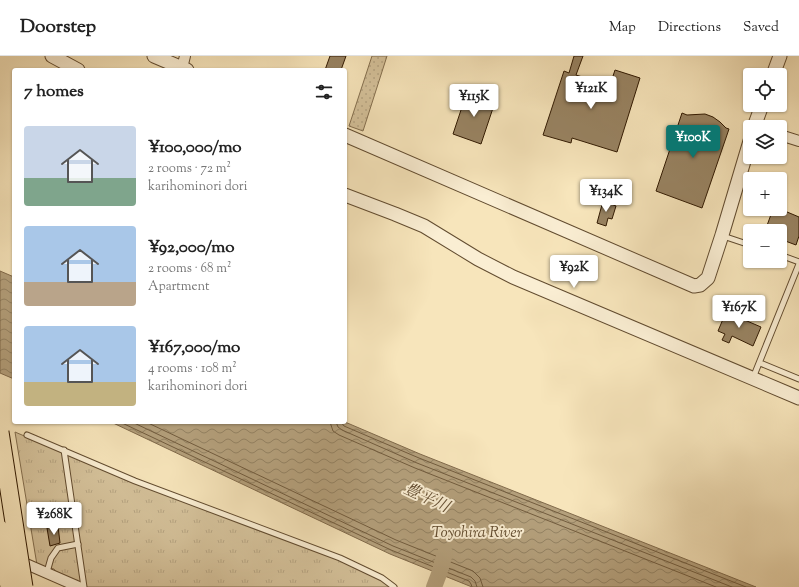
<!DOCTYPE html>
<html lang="en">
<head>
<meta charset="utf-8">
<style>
	:root { --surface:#fff; --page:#f6f6f6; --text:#222; --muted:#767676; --line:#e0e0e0; --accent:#0f766e }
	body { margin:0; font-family:"Sorts Mill Goudy","Noto Serif JP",serif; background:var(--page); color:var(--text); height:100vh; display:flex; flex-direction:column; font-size:15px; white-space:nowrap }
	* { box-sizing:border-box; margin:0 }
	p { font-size:13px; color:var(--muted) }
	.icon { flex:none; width:22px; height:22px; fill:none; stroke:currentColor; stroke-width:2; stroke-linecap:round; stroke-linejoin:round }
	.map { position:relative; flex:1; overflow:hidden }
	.panel { position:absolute; left:12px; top:12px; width:335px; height:356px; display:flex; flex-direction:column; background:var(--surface); border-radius:4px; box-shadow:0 1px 3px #0004 }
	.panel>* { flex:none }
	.controls { position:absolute; left:743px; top:12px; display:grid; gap:8px }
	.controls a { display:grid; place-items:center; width:44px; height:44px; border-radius:4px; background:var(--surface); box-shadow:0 1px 3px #0004; font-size:20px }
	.price { position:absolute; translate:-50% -34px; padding:0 9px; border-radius:4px; background:#fff; color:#222; font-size:13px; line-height:26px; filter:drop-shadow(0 1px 2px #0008) }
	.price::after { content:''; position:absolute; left:50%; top:24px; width:12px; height:9px; margin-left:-6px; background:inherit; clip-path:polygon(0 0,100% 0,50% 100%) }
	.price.selected { background:var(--accent); color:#fff }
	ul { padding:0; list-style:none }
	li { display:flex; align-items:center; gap:12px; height:100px; padding:0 12px }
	li span { display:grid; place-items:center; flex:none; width:112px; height:80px; border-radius:4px; color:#555 }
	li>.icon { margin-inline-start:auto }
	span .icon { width:48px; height:48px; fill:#fffc; stroke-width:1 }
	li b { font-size:17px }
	h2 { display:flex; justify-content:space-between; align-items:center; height:48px; padding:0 12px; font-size:17px }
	header { display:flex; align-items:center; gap:24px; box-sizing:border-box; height:56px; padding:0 20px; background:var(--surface); border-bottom:1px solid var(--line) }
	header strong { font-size:19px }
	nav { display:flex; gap:22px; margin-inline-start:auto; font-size:14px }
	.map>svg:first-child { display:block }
</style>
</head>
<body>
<header>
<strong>Doorstep</strong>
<nav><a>Map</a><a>Directions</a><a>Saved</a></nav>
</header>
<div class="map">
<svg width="799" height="531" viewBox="0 0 799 531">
	<defs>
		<pattern id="grass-tufts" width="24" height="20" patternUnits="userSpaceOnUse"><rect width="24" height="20" fill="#d5c29b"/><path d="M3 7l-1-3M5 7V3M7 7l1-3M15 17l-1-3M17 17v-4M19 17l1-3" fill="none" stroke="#b7a684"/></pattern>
		<pattern id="park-dots" width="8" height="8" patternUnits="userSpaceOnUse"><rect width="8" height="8" fill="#d5c29b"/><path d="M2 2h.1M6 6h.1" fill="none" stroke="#b7a684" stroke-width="1.8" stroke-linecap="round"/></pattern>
		<pattern id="water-waves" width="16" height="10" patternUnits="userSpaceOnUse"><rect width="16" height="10" fill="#b4a07c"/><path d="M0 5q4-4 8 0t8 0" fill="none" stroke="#938263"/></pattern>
	</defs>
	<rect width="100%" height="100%" fill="#f7e5bb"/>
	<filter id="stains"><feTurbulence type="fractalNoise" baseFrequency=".005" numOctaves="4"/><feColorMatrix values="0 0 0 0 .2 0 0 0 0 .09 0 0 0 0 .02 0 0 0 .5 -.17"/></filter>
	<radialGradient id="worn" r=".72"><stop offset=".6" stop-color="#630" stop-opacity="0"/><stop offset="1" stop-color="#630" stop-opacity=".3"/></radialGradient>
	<path fill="url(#grass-tufts)" stroke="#836e4e" d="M15 376 134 427 274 479 341 505 381 523 391 531H87L58 518 54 513 37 509Z"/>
	<path fill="url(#park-dots)" stroke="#836e4e" d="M372 0H387L363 75 349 70Z"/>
	<g fill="url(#water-waves)" stroke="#806a4b">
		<path d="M0 215 14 221V323L0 317Z"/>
		<path d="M111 366H345L420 398 756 531H472L390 498Z"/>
	</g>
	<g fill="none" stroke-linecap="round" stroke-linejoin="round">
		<g stroke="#725c3e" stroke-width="1">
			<path d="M120 366 391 494 469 525 471 528 472 531"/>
			<path d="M132 366 393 490 471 521 475 525 477 531"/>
			<path d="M146 366 396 484 473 515 480 522 483 531"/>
			<path d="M330 366 333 375 339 379 415 412 716 531"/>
			<path d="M336 366 338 371 342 374 417 407 732 531"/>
			<path d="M341 366 344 370 419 402 746 531"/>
		</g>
		<path stroke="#b4a07c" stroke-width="16" d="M434 531 439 518 445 497"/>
	</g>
	<g fill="#988362" stroke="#311901">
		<path d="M330 0H346L341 14H325Z"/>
		<path d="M574 0H583L576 19 592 24 588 35 606 41 615 14 640 22 617 96 572 82 571 87 543 79 564 15 569 17Z"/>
		<path d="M467 36 495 46 481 88 453 78Z"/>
		<path d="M682 57 687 59 705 58 713 61 720 66 726 72 729 73 702 152 656 135Z"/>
		<path d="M603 145 616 150 612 163 608 162 606 170 597 167Z"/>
		<path d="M773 153H780L799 161V180L796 189 780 183V175H765Z"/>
		<path d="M726 256 761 271 753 290 732 280 729 287 722 284 725 278 718 275Z"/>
		<path d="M58 470 60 487 50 490 47 472Z"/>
	</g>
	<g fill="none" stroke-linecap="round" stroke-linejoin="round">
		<g stroke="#624c30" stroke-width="7">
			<g id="service">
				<path d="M723 180 750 189"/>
				<path d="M780 199 799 206"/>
				<path d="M760 307 799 323"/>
				<path d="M753 322 799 208"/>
				<path d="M27 379 135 425 340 502 382 522 394 531"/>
				<path d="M64 394 84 531"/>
				<path d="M47 516 51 502 58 492 78 488"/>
			</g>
		</g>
		<g stroke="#624c30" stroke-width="12">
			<g id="minor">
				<path d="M182 12 185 0"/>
				<path d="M780 79 799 85"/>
				<path d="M17 504 79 531"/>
			</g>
		</g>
		<g stroke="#624c30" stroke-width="15">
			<g id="tertiary">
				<path d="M52 0 78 14"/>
				<path d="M154 0 187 14"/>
				<path d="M773 19 780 0"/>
				<path d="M754 71 762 49"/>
				<path d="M345 79 694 230 700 229 708 222 722 179 750 85"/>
				<path d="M345 139 395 158 424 170 478 203 513 221 799 342"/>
			</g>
		</g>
		<use href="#service" stroke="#faeed3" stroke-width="5"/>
		<use href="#minor" stroke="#faeed3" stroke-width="10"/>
		<use href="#tertiary" stroke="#faeed3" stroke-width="13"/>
		<g stroke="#311901" stroke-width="19" stroke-linecap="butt">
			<g id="trunk-bridge">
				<path d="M0 376 24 531"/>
				<path d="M0 473 9 531"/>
			</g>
		</g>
		<use href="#trunk-bridge" stroke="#f7e5bb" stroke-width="17"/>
	</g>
	<g text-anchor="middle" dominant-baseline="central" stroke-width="4" stroke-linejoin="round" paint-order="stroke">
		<g font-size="16" font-style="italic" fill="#654f32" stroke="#faeed3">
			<text transform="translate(426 443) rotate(25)">豊平川</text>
			<text x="477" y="477">Toyohira River</text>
		</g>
	</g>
	<rect width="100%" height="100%" filter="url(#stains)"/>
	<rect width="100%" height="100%" fill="url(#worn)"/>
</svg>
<div class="controls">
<a><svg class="icon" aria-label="locate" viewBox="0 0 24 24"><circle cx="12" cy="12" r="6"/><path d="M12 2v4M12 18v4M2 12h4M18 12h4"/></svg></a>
<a><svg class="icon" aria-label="layers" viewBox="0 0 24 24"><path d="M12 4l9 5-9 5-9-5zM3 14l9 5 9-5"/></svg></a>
<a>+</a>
<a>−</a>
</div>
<b class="price" style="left:591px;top:54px">¥121K</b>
<b class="price" style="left:474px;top:62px">¥115K</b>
<b class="price selected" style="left:693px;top:103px">¥100K</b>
<b class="price" style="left:606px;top:157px">¥134K</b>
<b class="price" style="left:574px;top:233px">¥92K</b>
<b class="price" style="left:739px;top:273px">¥167K</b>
<b class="price" style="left:54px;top:480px">¥268K</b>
<section class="panel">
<h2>7 homes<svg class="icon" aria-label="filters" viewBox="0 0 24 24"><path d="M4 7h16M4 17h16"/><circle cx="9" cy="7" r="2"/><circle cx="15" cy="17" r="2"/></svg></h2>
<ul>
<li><span style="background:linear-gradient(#c9d6e8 65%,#7fa58c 0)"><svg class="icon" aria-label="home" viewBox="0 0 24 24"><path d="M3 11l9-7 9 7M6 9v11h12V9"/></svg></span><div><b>¥100,000/mo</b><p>2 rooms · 72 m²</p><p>karihominori dori</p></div></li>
<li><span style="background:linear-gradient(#a9c7e8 70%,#b9a48a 0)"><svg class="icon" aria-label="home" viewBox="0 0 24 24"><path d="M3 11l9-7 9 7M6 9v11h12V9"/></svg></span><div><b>¥92,000/mo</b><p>2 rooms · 68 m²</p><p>Apartment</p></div></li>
<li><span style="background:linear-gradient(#a9c7e8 70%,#c2b280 0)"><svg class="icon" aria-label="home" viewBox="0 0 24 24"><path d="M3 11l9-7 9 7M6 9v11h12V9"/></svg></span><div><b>¥167,000/mo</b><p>4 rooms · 108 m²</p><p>karihominori dori</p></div></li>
</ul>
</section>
</div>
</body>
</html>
